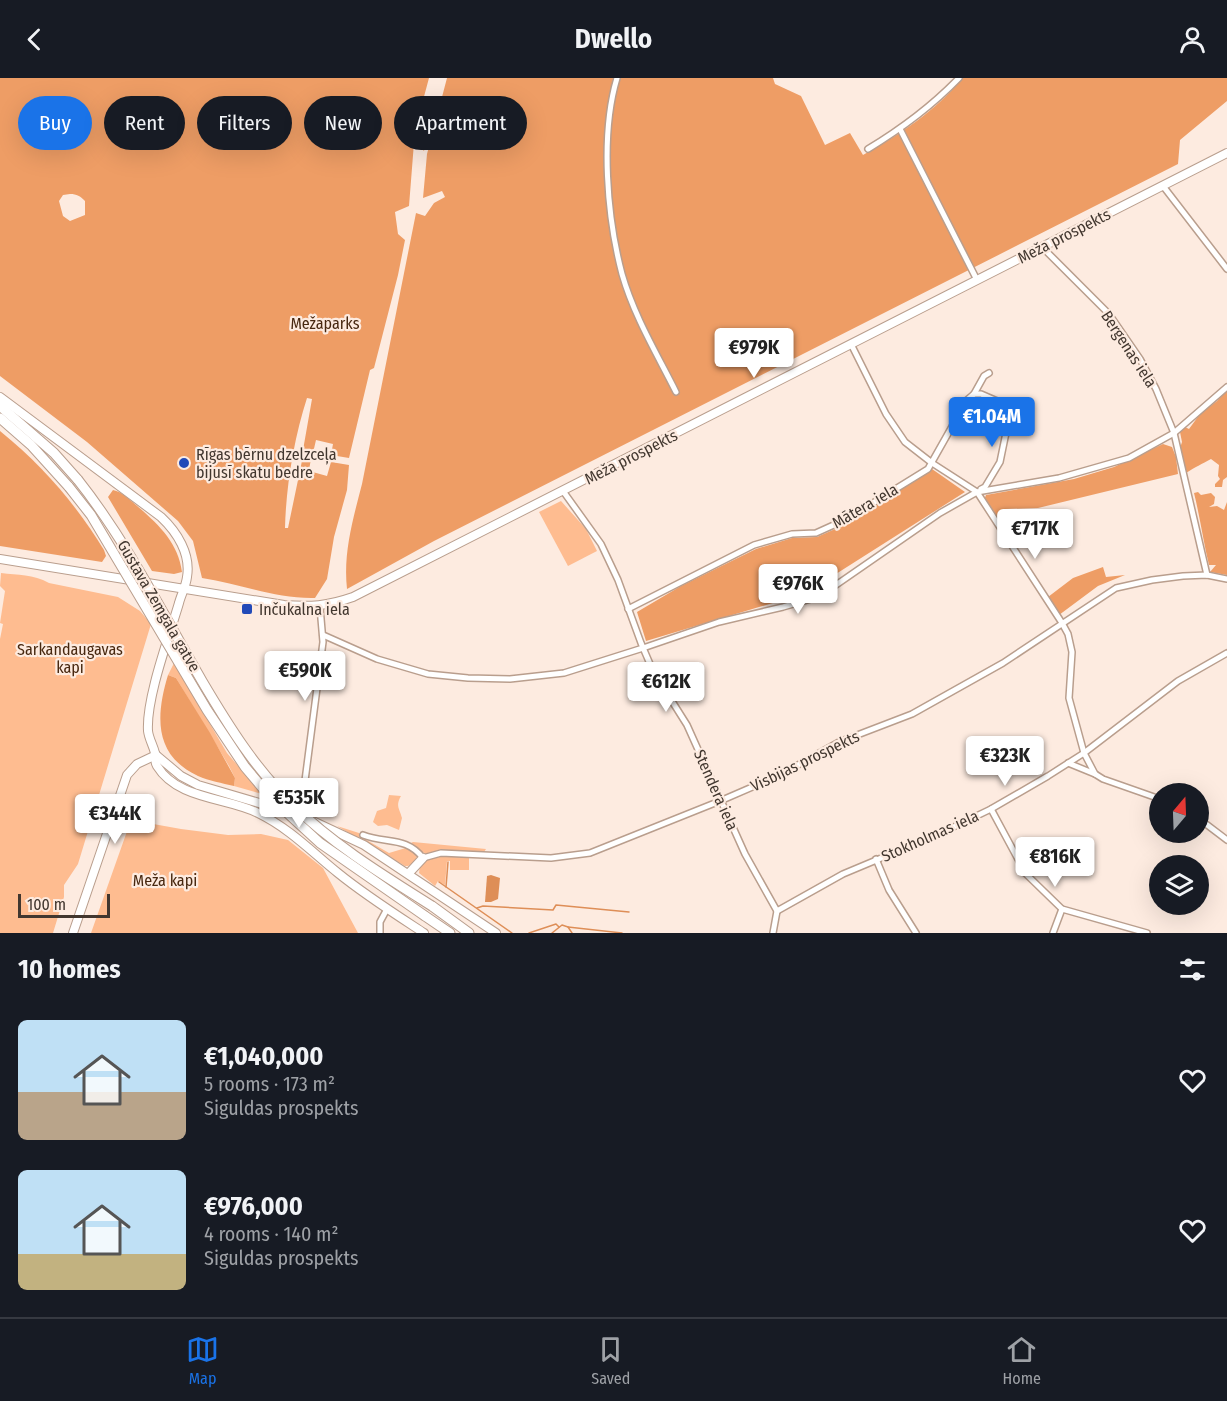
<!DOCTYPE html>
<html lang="en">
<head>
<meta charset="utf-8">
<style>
	:root { --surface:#171b24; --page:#20242c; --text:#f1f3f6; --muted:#9ea1a6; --line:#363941; --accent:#1a73e8 }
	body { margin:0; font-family:"Fira Sans Condensed",sans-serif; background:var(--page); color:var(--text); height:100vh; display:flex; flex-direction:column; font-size:22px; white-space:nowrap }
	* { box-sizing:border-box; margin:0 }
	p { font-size:20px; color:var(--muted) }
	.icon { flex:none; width:33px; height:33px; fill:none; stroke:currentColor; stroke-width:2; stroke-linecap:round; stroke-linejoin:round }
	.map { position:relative; height:855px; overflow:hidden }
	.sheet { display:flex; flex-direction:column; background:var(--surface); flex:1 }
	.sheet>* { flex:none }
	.banner { position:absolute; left:18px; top:18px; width:600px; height:54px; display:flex; gap:12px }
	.needle { width:39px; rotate:19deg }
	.controls { position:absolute; left:1149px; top:705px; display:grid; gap:12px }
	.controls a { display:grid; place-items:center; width:60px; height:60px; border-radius:50%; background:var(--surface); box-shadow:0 6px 24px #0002; font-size:30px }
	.scale { position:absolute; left:18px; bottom:15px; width:92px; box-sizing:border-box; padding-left:6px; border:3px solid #42372f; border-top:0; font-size:16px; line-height:21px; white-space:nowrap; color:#42372f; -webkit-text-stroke:4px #fdebe0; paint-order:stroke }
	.price { position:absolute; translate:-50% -51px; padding:0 14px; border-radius:6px; background:#fff; color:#222; font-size:20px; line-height:39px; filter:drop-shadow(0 2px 3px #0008) }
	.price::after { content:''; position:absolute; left:50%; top:36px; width:18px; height:14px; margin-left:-9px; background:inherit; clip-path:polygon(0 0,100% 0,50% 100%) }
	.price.selected { background:var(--accent); color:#fff }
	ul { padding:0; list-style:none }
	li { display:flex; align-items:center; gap:18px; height:150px; padding:0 18px }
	li span { display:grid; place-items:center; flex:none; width:168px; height:120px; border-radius:9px; color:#555 }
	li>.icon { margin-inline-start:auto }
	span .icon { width:72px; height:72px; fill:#fffc; stroke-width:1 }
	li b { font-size:26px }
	h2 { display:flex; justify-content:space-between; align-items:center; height:72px; padding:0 18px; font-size:26px }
	.pill { padding:0 21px; border-radius:27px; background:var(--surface); box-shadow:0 6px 24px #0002; font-size:21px; line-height:54px }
	.pill.selected { background:var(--accent); color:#fff }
	header { display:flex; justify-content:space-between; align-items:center; height:78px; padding:0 18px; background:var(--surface); font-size:27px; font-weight:700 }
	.tab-bar { display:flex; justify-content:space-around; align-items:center; height:84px; border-top:2px solid var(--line); background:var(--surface); font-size:16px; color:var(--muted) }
	.tab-bar a { display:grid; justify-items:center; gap:3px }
	.tab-bar .selected { color:var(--accent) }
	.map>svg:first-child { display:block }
</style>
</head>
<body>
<header><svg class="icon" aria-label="back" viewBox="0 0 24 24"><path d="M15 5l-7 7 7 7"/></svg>Dwello<svg class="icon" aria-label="person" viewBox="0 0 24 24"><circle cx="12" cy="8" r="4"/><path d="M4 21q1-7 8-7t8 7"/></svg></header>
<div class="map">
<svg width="1227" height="855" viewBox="0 0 1227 855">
	<rect width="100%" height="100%" fill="#fdebe0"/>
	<g fill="#febc90">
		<path d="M561 423 586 451 597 473 568 488 539 434Z"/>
		<path d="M1 495C18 497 33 496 49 505L118 519 140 533 151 546 78 786 64 807V819L53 855H0V561L3 546 0 545 5 513 0 508Z"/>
		<path d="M174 585 227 675 262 716 234 708 235 700 229 688 176 600 168 597Z"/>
		<path d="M389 717 401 718C395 728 400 731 402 740L399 752 387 747 378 748 373 744 377 733 386 730Z"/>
		<path d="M131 742 181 751 228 757 261 756 288 762 323 790 358 855H91Z"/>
		<path d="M337 748 359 755 363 760 389 775 409 769 417 777 416 783 408 788H405Z"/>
		<path d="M413 764 486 771 484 774 439 772 427 776 422 774 411 765Z"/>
		<path d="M445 778 469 779V792H450V783H447L445 807 438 803 435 808 419 795 420 787 428 781Z"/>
	</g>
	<g fill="#ee9d65" fill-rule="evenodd">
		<path d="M0 0H429L415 52 409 128 395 134 398 156 405 162 398 197 374 290 370 292 349 380 331 377 333 366 316 362 313 375 303 372 312 321 307 320C294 360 286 408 285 450H288L303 378 311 380 309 393 327 398 331 384 349 387 347 412 334 459 327 501 315 520C276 521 241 506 202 500L193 463 178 443 87 364 0 298ZM70 116C77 116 80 118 85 123V137L70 143 63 138 59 123 63 117Z"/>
		<path d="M447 0H773L775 6 801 18 825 67 850 55 863 77C901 56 935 33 963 0H1227V23L1180 62 1178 86 434 463 347 511C343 475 353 441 362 406L416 135 425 138 434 125 445 119 442 113 423 120 427 76Z"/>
		<path d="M434 24H436L424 73 421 70 425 36Z"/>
		<path d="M1227 312V399L1223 402 1222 409H1215V406L1220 401 1218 398 1219 387 1211 381C1202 386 1195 389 1186 395L1180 370 1182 364 1180 354 1185 349 1189 351 1200 336 1217 323Z"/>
		<path d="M0 353C43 388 75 425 104 472L106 478 102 484 0 468Z"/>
		<path d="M1163 366 1172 369 1176 379 1178 396 1038 430 1005 431 1002 440 997 442 984 422 986 417 1074 401 1114 389Z"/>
		<path d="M932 391 965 414 806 515 646 563 637 534 681 508 756 471 792 460 817 459 851 444Z"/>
		<path d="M113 412C122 414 129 421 136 427 158 446 178 464 182 494L174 496 152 493 108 419Z"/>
		<path d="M1198 414 1201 417 1211 415 1215 419 1214 426 1209 429 1217 428 1224 432 1227 424V497L1210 494 1216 487H1209C1203 462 1200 439 1194 415Z"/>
		<path d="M1103 489 1106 499 1125 497 1098 508 1059 537 1048 519 1073 500Z"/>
		<path d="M168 597 176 600 210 655 235 700 234 708C222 705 209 703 198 698 153 677 156 637 168 597Z"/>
	</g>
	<path fill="#de8e57" d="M491 797 500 800 498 821 491 824H485L487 798Z"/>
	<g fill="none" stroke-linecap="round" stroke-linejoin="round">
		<g stroke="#de8e57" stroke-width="1.5">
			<path d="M439 804 512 855"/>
			<path d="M446 809 448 784"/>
			<path d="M477 830 483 828 553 832 556 827 629 834"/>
			<path d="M568 849 622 855"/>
			<path d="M529 855 556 846 559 849"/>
			<path d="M552 855 562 847 568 849 572 855"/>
		</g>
		<g stroke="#b99e8d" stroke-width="8">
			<g id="street">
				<path d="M617 0C600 57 607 139 622 196 634 238 657 276 676 314"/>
				<path d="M900 51 977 202"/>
				<path d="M868 71C901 51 932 28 959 0"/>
				<path d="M1163 108 1227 191"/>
				<path d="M1042 169 1109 236 1140 281 1156 311 1174 355 1207 497"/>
				<path d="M851 266 886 336 905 364 932 385 977 414 1062 545 1068 556 1072 574 1069 620 1084 675 1095 696 1103 701 1160 721"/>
				<path d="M974 316 984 298 989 295"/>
				<path d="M563 413 601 466 618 502 641 565 653 593 687 647 745 776 777 833 773 855"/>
				<path d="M628 531 754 467 792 456 816 455 847 441 928 391 967 322 974 316H981L1011 329 1013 333 1008 345 1000 384 985 409 981 411"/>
				<path d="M323 557 377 581 428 596 468 600 510 601 564 595 643 570 719 544 783 529 811 521 836 507 940 435 977 414 1059 400 1129 380 1174 355 1227 309"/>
				<path d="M1068 685 1095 696"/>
				<path d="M303 718 323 564 320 529"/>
				<path d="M991 731 1026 796 1062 831 1147 855"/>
				<path d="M1198 740 1227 762"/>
				<path d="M363 757C386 766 406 758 423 780L441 775 551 780 590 775 720 723 780 697 839 664 912 636 1003 585 1116 510 1152 502 1183 498 1207 497 1227 501"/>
				<path d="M876 781 889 812 916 855"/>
				<path d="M777 833 843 796 941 755 991 731 1048 698 1084 675 1178 603 1227 575"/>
				<path d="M380 855V844L387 831"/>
				<path d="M1053 855 1062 831"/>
			</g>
		</g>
		<g stroke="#b99e8d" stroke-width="10">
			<g id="secondary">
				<path d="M0 319 161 439C177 454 191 476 187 499 186 508 181 517 179 525 169 559 146 620 148 653 149 661 153 667 155 675 156 680 154 683 157 688 178 722 226 719 258 735 289 750 312 774 338 795 365 817 395 836 424 855"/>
				<path d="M0 481 284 527C311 529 327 528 353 519L1227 75"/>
				<path d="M156 677 181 698 198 707 300 737 364 767 496 855"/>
				<path d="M409 795 423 780"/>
				<path d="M73 855 127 697 137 686 156 677"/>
			</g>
		</g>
		<g stroke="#b99e8d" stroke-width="11">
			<g id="primary">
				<path d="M0 328 54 375 78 402"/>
				<path d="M0 340 31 367 69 409"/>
				<path d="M432 828 469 855"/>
				<path d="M425 838 450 855"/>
			</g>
		</g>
		<use href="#street" stroke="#fff" stroke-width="5"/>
		<use href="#secondary" stroke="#fff" stroke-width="8"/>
		<use href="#primary" stroke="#fff" stroke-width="9"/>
		<g stroke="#b99e8d" stroke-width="11" stroke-linecap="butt">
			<g id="primary-bridge">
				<path d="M78 402C127 464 163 536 202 603 228 647 256 692 293 727 332 766 386 799 432 828"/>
				<path d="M69 409 91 437 207 632 245 689 271 720 320 765 425 838"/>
			</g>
		</g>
		<use href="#primary-bridge" stroke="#fff" stroke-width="9"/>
	</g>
	<g fill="#224ab8" stroke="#fdebe0" stroke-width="2">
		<circle cx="184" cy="385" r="6"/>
		<rect x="241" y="525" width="12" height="12" rx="3"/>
	</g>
	<g text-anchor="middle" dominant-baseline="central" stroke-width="4.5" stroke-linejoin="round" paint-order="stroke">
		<g font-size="16" fill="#42372f" stroke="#fdebe0">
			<text transform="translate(1064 158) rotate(-27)">Meža prospekts</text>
			<text transform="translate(1129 271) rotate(57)">Bergenas iela</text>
			<text transform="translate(631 379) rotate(-27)">Meža prospekts</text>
			<text transform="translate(865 428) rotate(-30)">Mātera iela</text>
			<text transform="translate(159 528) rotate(60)">Gustava Zemgala gatve</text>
			<text transform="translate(805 683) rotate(-26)">Visbijas prospekts</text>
			<text transform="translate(716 712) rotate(66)">Stendera iela</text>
			<text transform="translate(930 758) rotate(-24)">Stokholmas iela</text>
		</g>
		<g font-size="16" fill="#47270f" stroke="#fdebe0">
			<text x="325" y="245">Mežaparks</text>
			<text x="70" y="571">Sarkandaugavas<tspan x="70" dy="18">kapi</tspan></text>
			<text x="165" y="802">Meža kapi</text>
		</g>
		<g font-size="16" fill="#42372f" stroke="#fdebe0" text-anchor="start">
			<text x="196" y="376">Rīgas bērnu dzelzceļa<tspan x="196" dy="18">bijusī skatu bedre</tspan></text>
			<text x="259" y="531">Inčukalna iela</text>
		</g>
	</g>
</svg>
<div class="controls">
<a><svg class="needle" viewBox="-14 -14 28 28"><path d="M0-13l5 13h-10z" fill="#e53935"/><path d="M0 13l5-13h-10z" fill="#9ea1a6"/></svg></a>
<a><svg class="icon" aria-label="layers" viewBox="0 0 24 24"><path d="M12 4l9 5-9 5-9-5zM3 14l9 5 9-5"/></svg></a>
</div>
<div class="scale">100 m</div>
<b class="price" style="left:754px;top:301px">€979K</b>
<b class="price selected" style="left:992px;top:370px">€1.04M</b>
<b class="price" style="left:1035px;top:482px">€717K</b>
<b class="price" style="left:798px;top:537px">€976K</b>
<b class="price" style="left:305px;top:624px">€590K</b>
<b class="price" style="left:666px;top:635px">€612K</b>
<b class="price" style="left:1005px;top:709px">€323K</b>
<b class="price" style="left:299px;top:751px">€535K</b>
<b class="price" style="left:115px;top:767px">€344K</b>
<b class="price" style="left:1055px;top:810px">€816K</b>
<div class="banner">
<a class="pill selected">Buy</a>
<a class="pill">Rent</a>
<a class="pill">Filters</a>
<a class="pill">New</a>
<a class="pill">Apartment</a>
</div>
</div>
<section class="sheet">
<h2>10 homes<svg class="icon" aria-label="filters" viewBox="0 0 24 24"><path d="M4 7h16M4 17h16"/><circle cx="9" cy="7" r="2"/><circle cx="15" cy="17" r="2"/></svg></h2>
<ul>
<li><span style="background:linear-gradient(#bfe0f5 60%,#b9a48a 0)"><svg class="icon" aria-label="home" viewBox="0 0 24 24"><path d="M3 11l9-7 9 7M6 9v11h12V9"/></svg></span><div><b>€1,040,000</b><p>5 rooms · 173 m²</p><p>Siguldas prospekts</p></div><svg class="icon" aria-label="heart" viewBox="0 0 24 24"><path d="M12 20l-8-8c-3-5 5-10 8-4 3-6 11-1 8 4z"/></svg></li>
<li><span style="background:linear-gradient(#bfe0f5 70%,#c2b280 0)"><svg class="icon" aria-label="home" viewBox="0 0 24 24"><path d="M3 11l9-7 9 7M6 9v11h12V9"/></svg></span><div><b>€976,000</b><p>4 rooms · 140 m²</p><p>Siguldas prospekts</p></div><svg class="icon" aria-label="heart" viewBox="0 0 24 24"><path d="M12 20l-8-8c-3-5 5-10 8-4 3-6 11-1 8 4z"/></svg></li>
</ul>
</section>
<nav class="tab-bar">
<a class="selected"><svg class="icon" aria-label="map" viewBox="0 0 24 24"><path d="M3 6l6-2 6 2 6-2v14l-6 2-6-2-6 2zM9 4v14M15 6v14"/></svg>Map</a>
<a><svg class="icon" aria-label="saved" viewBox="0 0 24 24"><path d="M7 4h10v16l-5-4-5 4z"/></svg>Saved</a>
<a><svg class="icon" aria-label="home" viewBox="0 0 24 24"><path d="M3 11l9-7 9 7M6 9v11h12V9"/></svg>Home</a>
</nav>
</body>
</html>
